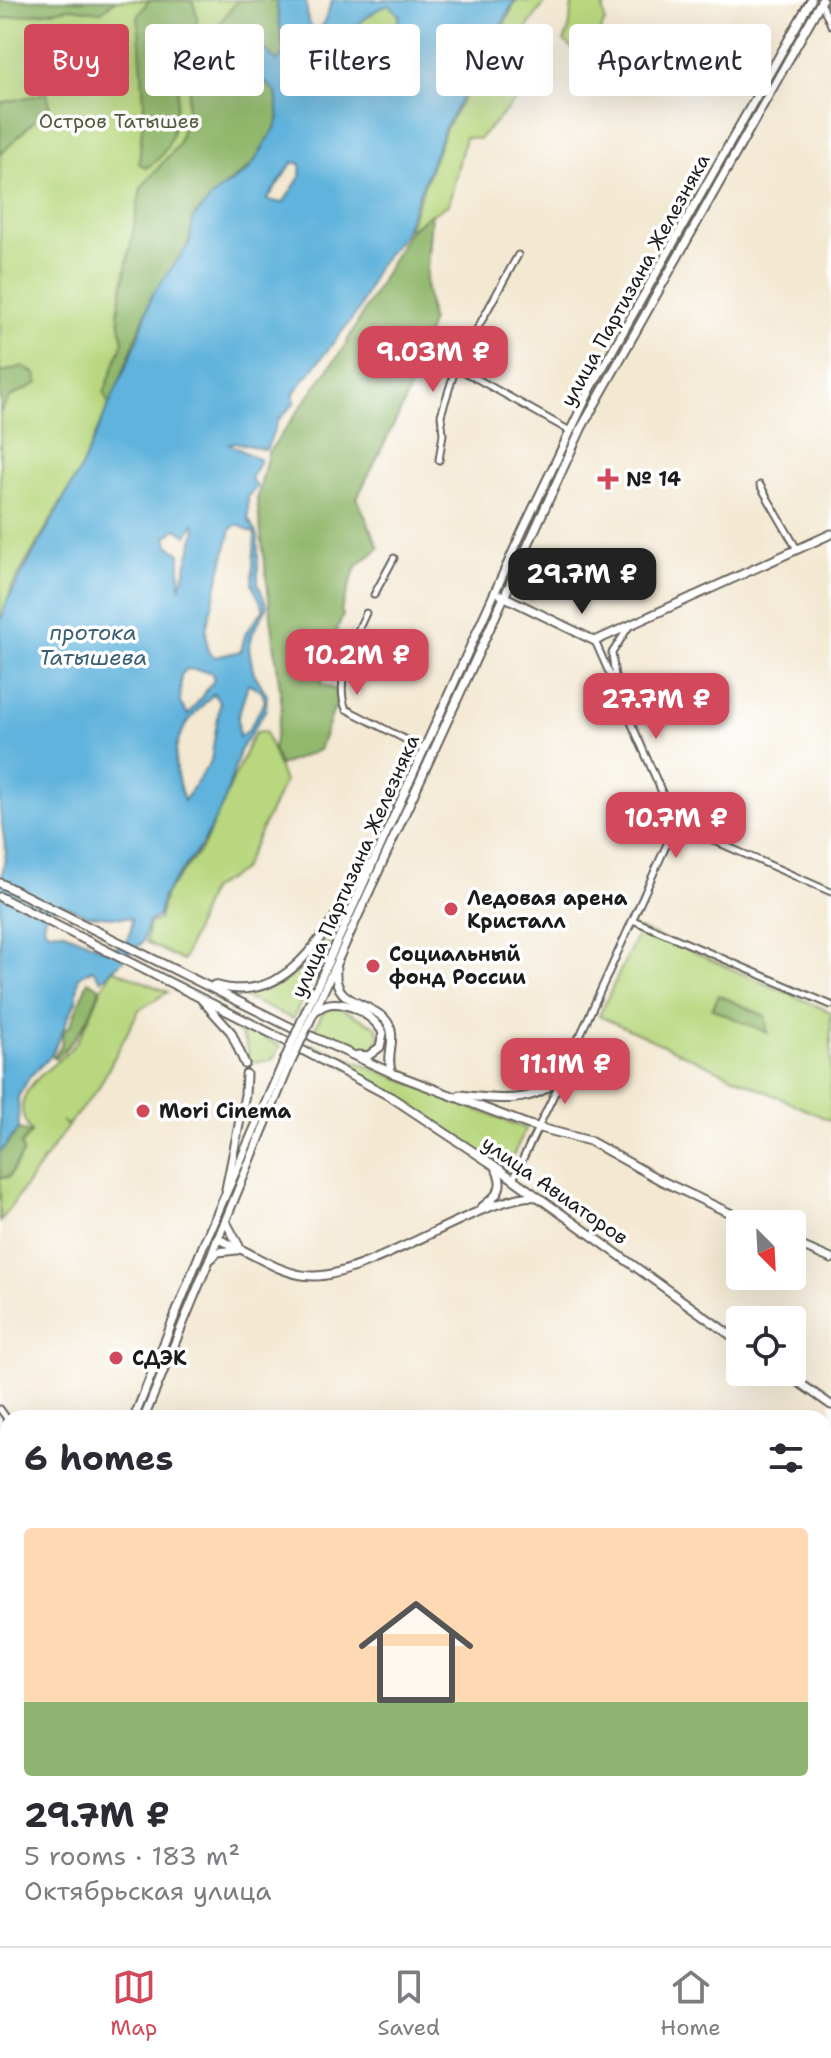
<!DOCTYPE html>
<html lang="en">
<head>
<meta charset="utf-8">
<style>
	:root { --surface:#fff; --page:#f2f2f3; --text:#2b2b33; --muted:#7c7c81; --line:#e1e1e2; --accent:#d1495b }
	body { margin:0; font-family:"Shantell Sans",sans-serif; background:var(--page); color:var(--text); height:100vh; display:flex; flex-direction:column; font-size:30px; white-space:nowrap }
	* { box-sizing:border-box; margin:0 }
	p { font-size:26px; color:var(--muted) }
	.icon { flex:none; width:44px; height:44px; fill:none; stroke:currentColor; stroke-width:2; stroke-linecap:round; stroke-linejoin:round }
	.map { position:relative; flex:1; overflow:hidden }
	.details { position:absolute; left:0px; top:1410px; width:832px; height:536px; display:flex; flex-direction:column; background:var(--surface); border-radius:24px 24px 0 0; box-shadow:0 8px 32px #0002 }
	.details>* { flex:none }
	.top-card { position:absolute; left:24px; top:24px; width:784px; height:72px; display:flex; gap:16px }
	.needle { width:52px; rotate:156deg }
	.controls { position:absolute; left:726px; top:1210px; display:grid; gap:16px }
	.controls a { display:grid; place-items:center; width:80px; height:80px; border-radius:8px; background:var(--surface); box-shadow:0 8px 32px #0002; font-size:40px }
	.price { position:absolute; translate:-50% -68px; padding:0 18px; border-radius:16px; background:var(--accent); color:#fff; font-size:26px; line-height:52px; filter:drop-shadow(0 2px 4px #0008) }
	.price::after { content:''; position:absolute; left:50%; top:48px; width:24px; height:18px; margin-left:-12px; background:inherit; clip-path:polygon(0 0,100% 0,50% 100%) }
	.price.active { background:#222; color:#fff }
	ul { padding:0; list-style:none }
	li { display:grid; align-content:center; gap:16px; height:424px; padding:0 24px }
	li span { display:grid; place-items:center; height:248px; border-radius:8px; color:#555 }
	li>.icon { margin-inline-start:auto }
	span .icon { width:144px; height:144px; fill:#fffc; stroke-width:1 }
	li b { font-size:34px }
	h2 { display:flex; justify-content:space-between; align-items:center; height:96px; padding:0 24px; font-size:34px }
	.tag { padding:0 28px; border-radius:8px; background:var(--surface); box-shadow:0 8px 32px #0002; font-size:28px; line-height:72px }
	.tag.active { background:var(--accent); color:#fff }
	.tab-bar { display:flex; justify-content:space-around; align-items:center; height:112px; border-top:2px solid var(--line); background:var(--surface); font-size:22px; color:var(--muted) }
	.tab-bar a { display:grid; justify-items:center; gap:4px }
	.tab-bar .active { color:var(--accent) }
	.map>svg:first-child { display:block }
</style>
</head>
<body>
<div class="map">
<svg width="831" height="1946" viewBox="0 0 831 1946">
	<rect width="100%" height="100%" fill="#fff"/>
	<filter id="ink" filterUnits="userSpaceOnUse"><feTurbulence type="fractalNoise" baseFrequency=".0125" numOctaves="2"/><feDisplacementMap in="SourceGraphic" scale="16" xChannelSelector="R" yChannelSelector="G"/><feConvolveMatrix kernelMatrix="1 2 1 2 8 2 1 2 1" color-interpolation-filters="sRGB"/></filter>
	<filter id="wash" filterUnits="userSpaceOnUse"><feTurbulence type="fractalNoise" baseFrequency=".006" numOctaves="4" result="noise"/><feDisplacementMap in="SourceGraphic" scale="32" xChannelSelector="R" yChannelSelector="G"/><feGaussianBlur stdDeviation="1.8" result="paint"/><feColorMatrix in="noise" values="0 0 0 0 0 0 0 0 0 0 0 0 0 0 0 0 0 1.4 0 .05"/><feComposite in="paint" operator="in"/></filter>
	<g filter="url(#wash)">
		<rect width="100%" height="100%" fill="#f3e8d2"/>
		<g fill="#b8d77e" stroke="#6a7a4d" stroke-width="2">
			<path d="M0 0H276C282 39 274 79 279 118L225 186 137 342 81 468 13 585 0 623Z"/>
			<path d="M556 0 546 1 496 71V90L516 92 518 98 479 139 465 137 449 204 408 229 446 128 485 63 516 1Z"/>
			<path d="M574 0 608 1 603 10 605 21 587 61 564 41C575 20 567 16 574 0Z"/>
			<path d="M389 4 400 16 394 31 341 70 327 66 324 57 329 34 340 38 378 9Z"/>
			<path d="M548 551 554 554 531 600 518 594 520 582Z"/>
			<path d="M265 731 284 782 242 870 210 890 183 961 146 942 149 923 159 920 165 894 203 847 251 740 256 732Z"/>
			<path d="M349 900 293 1019 239 995C305 988 315 950 349 900Z"/>
			<path d="M640 929 831 1012V1121L599 1016Z"/>
			<path d="M113 969 168 992 139 1010 98 1089 68 1125 61 1121 68 1126 0 1222V1178L9 1177 21 1144 31 1132C0 1088 59 1069 78 1040 92 1018 98 990 113 969Z"/>
			<path d="M336 1006 377 1027 380 1037 375 1049 363 1051 314 1030 324 1010Z"/>
			<path d="M225 1016 280 1046 273 1060 250 1062 245 1041Z"/>
			<path d="M311 1044 526 1129 506 1169 378 1085 310 1047Z"/>
		</g>
		<g fill="#92b86d" stroke="#576a44" stroke-width="2">
			<path d="M0 0H116L100 12 71 8 0 19Z"/>
			<path d="M149 0 192 1C207 31 186 50 180 78 173 111 181 149 146 168L139 163 144 102 138 15Z"/>
			<path d="M238 0H276L284 53 277 62 266 50C251 56 248 69 248 84L265 82 276 93 279 118 275 128 257 161 225 186 192 228 186 250 152 295 110 407 104 393 123 341 118 312 141 188 178 145 186 116 191 72 207 39Z"/>
			<path d="M47 93 50 105 0 155V103Z"/>
			<path d="M431 214 426 283 431 322 405 402 357 498 379 548 356 567 341 610 343 615 334 637 337 648 329 654 321 684 336 690 337 701 319 750 279 766 273 748 282 707 257 500 268 453 344 347 408 232Z"/>
			<path d="M23 366 36 374 38 383 10 397 0 413V373Z"/>
			<path d="M88 981 100 988C92 1016 77 1040 55 1059L53 1057 61 1046 63 1031 70 1026Z"/>
			<path d="M719 995 765 1016 768 1033 712 1009Z"/>
			<path d="M19 1129 31 1133 21 1144 23 1152 9 1177 0 1178V1152Z"/>
		</g>
		<path fill="#60b3dc" stroke="#3e687c" stroke-width="2" fill-rule="evenodd" d="M276 0H306L308 21 315 30 324 24 332 0H515L445 128 403 235 376 269 359 310 294 393V404L278 420 266 450 235 442 229 444 260 460 251 479 257 487 248 496V518L258 536V583L267 607 253 632 249 648 253 671 267 695 266 709 240 751 224 802 203 843 162 897 159 916 149 921 142 943 101 980 93 969 79 977 76 1001 51 1056 30 1076 18 1097 19 1129 0 1152V885L6 853 0 811V623L6 603 81 468 137 342 152 295 190 243 193 218 217 192 249 170 275 128 279 118 276 93 265 82 248 84C243 72 253 60 262 51L266 50 277 62 284 53ZM389 5 400 16 394 31 341 70 327 66 324 56 329 34 340 38 378 9ZM293 162 301 164 300 177 283 203 267 200ZM194 524 196 530 180 589V554L168 545 166 537 177 529 187 536ZM237 524 255 534 252 584 264 609 246 632 241 651 215 657 208 652 206 630 231 529ZM187 669 211 672 214 680 188 715 180 703 181 675ZM248 684 261 690 265 701 249 729 239 737 238 717ZM213 694 220 702 211 761 184 801C167 748 174 734 213 694ZM59 903 86 915 131 918C134 935 124 945 109 951L62 931 47 932 43 925 45 916Z"/>
	</g>
	<g filter="url(#ink)">
		<g fill="none" stroke-linecap="round" stroke-linejoin="round">
			<g stroke="#67635c" stroke-width="9">
				<g id="minor">
					<path d="M820 0 831 25"/>
					<path d="M456 367 570 431"/>
					<path d="M439 460 443 434 441 415 456 367 518 255"/>
					<path d="M760 485 797 549"/>
					<path d="M374 595 394 558"/>
					<path d="M366 613C354 638 334 682 346 709L424 749"/>
					<path d="M616 685 612 653 628 628"/>
					<path d="M676 824 831 892"/>
					<path d="M633 920 831 1005"/>
					<path d="M579 1038 676 824 595 641"/>
					<path d="M513 1179 565 1072"/>
					<path d="M0 1409 8 1420"/>
					<path d="M0 1503 8 1497"/>
					<path d="M0 1513 8 1527"/>
					<path d="M824 1638 831 1655"/>
					<path d="M0 1641 8 1643"/>
					<path d="M392 1938 396 1946"/>
					<path d="M291 1946 309 1938"/>
				</g>
			</g>
			<g stroke="#67635c" stroke-width="11">
				<g id="major">
					<path d="M501 595 595 641 831 534"/>
					<path d="M0 883 292 1028"/>
					<path d="M0 897 286 1041"/>
					<path d="M336 969C333 1005 366 1000 385 1019 400 1035 384 1056 392 1073"/>
					<path d="M214 985C296 1009 329 918 370 864"/>
					<path d="M202 1000 231 1032 245 1064"/>
					<path d="M317 1010C336 993 373 1013 383 1033L380 1047 368 1056 358 1055"/>
					<path d="M306 1011 522 532 590 390 811 0"/>
					<path d="M313 1014 582 427 822 0"/>
					<path d="M311 1036 392 1073 529 1125 590 1141 660 1180 753 1224"/>
					<path d="M304 1051 391 1097 495 1166 740 1342"/>
					<path d="M563 1066 580 1037"/>
					<path d="M460 1095C496 1099 543 1107 562 1070"/>
					<path d="M226 1189 245 1095 246 1074"/>
					<path d="M481 1208C495 1197 506 1189 497 1171"/>
					<path d="M226 1222 239 1246"/>
					<path d="M217 1239C249 1249 279 1276 313 1276 357 1277 448 1221 495 1205 509 1201 522 1195 537 1197"/>
					<path d="M792 1242 831 1259"/>
					<path d="M212 1258 218 1252 237 1250"/>
					<path d="M784 1372 831 1405"/>
					<path d="M134 1418 203 1246 284 1061"/>
					<path d="M144 1418 290 1064"/>
					<path d="M0 1806 8 1781"/>
					<path d="M0 1833 8 1808"/>
					<path d="M288 1938 291 1946"/>
				</g>
			</g>
			<use href="#minor" stroke="#fff" stroke-width="5"/>
			<use href="#major" stroke="#fff" stroke-width="7"/>
			<g stroke="#67635c" stroke-width="11" stroke-linecap="butt">
				<g id="major-bridge">
					<path d="M284 1061 306 1011"/>
					<path d="M290 1064 313 1014"/>
				</g>
			</g>
			<use href="#major-bridge" stroke="#fff" stroke-width="7"/>
		</g>
	</g>
	<g fill="#d1495b" stroke="#fff" stroke-width="3">
		<path d="M604 467h8v8h8v8h-8v8h-8v-8h-8v-8h8z"/>
		<circle cx="451" cy="909" r="8"/>
		<circle cx="373" cy="966" r="8"/>
		<circle cx="143" cy="1111" r="8"/>
		<circle cx="116" cy="1358" r="8"/>
	</g>
	<g text-anchor="middle" dominant-baseline="central" stroke-width="7" stroke-linejoin="round" paint-order="stroke">
		<g font-size="20" fill="#535d3e" stroke="#fff">
			<text x="119" y="121">Остров Татышев</text>
		</g>
		<g font-size="20" fill="#1c1c1c" stroke="#fff">
			<text transform="translate(635 280) rotate(-61)">улица Партизана Железняка</text>
			<text transform="translate(355 866) rotate(-66)">улица Партизана Железняка</text>
			<text transform="translate(555 1190) rotate(35)">улица Авиаторов</text>
		</g>
		<g font-size="20" font-weight="bold" fill="#1c1c1c" stroke="#fff" text-anchor="start">
			<text x="626" y="479">№ 14</text>
			<text x="467" y="898">Ледовая арена<tspan x="467" dy="23">Кристалл</tspan></text>
			<text x="389" y="954">Социальный<tspan x="389" dy="23">фонд России</tspan></text>
			<text x="159" y="1111">Mori Cinema</text>
			<text x="132" y="1358">СДЭК</text>
		</g>
		<g font-size="22" font-style="italic" fill="#3b6072" stroke="#fff">
			<text x="93" y="632">протока<tspan x="93" dy="25">Татышева</tspan></text>
		</g>
	</g>
</svg>
<div class="controls">
<a><svg class="needle" viewBox="-14 -14 28 28"><path d="M0-13l5 13h-10z" fill="#e53935"/><path d="M0 13l5-13h-10z" fill="#7c7c81"/></svg></a>
<a><svg class="icon" aria-label="locate" viewBox="0 0 24 24"><circle cx="12" cy="12" r="6"/><path d="M12 2v4M12 18v4M2 12h4M18 12h4"/></svg></a>
</div>
<b class="price" style="left:433px;top:394px">9.03M ₽</b>
<b class="price active" style="left:582px;top:616px">29.7M ₽</b>
<b class="price" style="left:357px;top:697px">10.2M ₽</b>
<b class="price" style="left:656px;top:741px">27.7M ₽</b>
<b class="price" style="left:676px;top:860px">10.7M ₽</b>
<b class="price" style="left:565px;top:1106px">11.1M ₽</b>
<div class="top-card">
<a class="tag active">Buy</a>
<a class="tag">Rent</a>
<a class="tag">Filters</a>
<a class="tag">New</a>
<a class="tag">Apartment</a>
</div>
<section class="details">
<h2>6 homes<svg class="icon" aria-label="filters" viewBox="0 0 24 24"><path d="M4 7h16M4 17h16"/><circle cx="9" cy="7" r="2"/><circle cx="15" cy="17" r="2"/></svg></h2>
<ul>
<li><span style="background:linear-gradient(#ffd9b3 70%,#8fb573 0)"><svg class="icon" aria-label="home" viewBox="0 0 24 24"><path d="M3 11l9-7 9 7M6 9v11h12V9"/></svg></span><div><b>29.7M ₽</b><p>5 rooms · 183 m²</p><p>Октябрьская улица</p></div></li>
</ul>
</section>
</div>
<nav class="tab-bar">
<a class="active"><svg class="icon" aria-label="map" viewBox="0 0 24 24"><path d="M3 6l6-2 6 2 6-2v14l-6 2-6-2-6 2zM9 4v14M15 6v14"/></svg>Map</a>
<a><svg class="icon" aria-label="saved" viewBox="0 0 24 24"><path d="M7 4h10v16l-5-4-5 4z"/></svg>Saved</a>
<a><svg class="icon" aria-label="home" viewBox="0 0 24 24"><path d="M3 11l9-7 9 7M6 9v11h12V9"/></svg>Home</a>
</nav>
</body>
</html>
